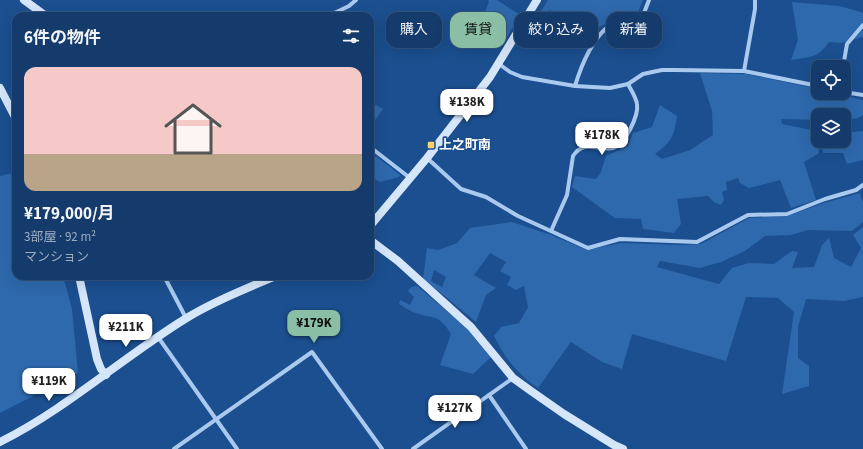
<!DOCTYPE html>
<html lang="ja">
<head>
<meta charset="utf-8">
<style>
	:root { --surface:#143b6b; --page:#214673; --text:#f1f3f6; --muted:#9dadc1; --line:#33557e; --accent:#8abfa5 }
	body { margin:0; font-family:"Source Sans 3","Noto Sans JP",sans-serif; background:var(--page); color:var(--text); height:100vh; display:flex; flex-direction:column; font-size:15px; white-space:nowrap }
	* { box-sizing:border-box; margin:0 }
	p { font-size:13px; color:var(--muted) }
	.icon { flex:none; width:22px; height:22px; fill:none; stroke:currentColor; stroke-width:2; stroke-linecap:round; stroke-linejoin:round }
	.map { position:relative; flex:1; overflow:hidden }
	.sheet { position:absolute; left:12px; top:12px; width:362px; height:268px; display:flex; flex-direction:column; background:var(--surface); border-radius:12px; box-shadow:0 4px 16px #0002,0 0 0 1px var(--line) }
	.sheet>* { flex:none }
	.guide { position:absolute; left:386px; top:12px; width:380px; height:36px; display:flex; gap:8px }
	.controls { position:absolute; left:811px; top:60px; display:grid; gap:8px }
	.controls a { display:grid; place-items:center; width:40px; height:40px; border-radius:8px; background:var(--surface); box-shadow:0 4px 16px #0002,0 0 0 1px var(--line); font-size:20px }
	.price { position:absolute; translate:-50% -34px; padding:0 9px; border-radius:8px; background:#fff; color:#222; font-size:13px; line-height:26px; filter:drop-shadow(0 1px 2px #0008) }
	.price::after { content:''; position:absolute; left:50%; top:24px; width:12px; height:9px; margin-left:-6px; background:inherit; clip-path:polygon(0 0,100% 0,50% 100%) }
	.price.on { background:var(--accent); color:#111 }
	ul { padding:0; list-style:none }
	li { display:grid; align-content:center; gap:8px; height:212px; padding:0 12px }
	li span { display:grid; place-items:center; height:124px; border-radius:12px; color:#555 }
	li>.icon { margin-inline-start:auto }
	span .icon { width:72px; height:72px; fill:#fffc; stroke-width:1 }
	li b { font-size:17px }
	h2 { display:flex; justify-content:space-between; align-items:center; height:48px; padding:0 12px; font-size:17px }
	.tag { padding:0 14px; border-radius:12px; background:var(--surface); box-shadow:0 4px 16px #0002,0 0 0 1px var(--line); font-size:14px; line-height:36px }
	.tag.on { background:var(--accent); color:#111 }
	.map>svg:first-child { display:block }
</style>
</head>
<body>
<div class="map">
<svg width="863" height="449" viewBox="0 0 863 449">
	<rect width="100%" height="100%" fill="#1b4f8f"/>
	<g fill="#2e69ad" fill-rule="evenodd">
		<path d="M488 0H497L520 15 505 41 499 44 490 42V34L488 29 479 26 489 2Z"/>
		<path d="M548 0H643L638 12 618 16 598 28 549 10 533 34 528 32Z"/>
		<path d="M792 2 839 6 861 12 863 13V37L841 43 829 42C818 58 810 57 791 60L798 40Z"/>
		<path d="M700 73 746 74 818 89V93H834L863 100V115L858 118 844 120V115H818V120L781 119 782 124 812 130 817 137 819 153 804 162 816 200 791 208 780 180 749 188 740 183 738 178 726 182 727 190 722 192 724 200 721 205 714 202 708 196 677 199 681 224 674 233 643 229 641 219 615 218 572 187 575 176 596 179 601 172 606 156 628 146 633 133 652 127 660 105 677 116C674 137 672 141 655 154L662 159 690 150 713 135 712 111Z"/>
		<path d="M370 102 383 109 372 124 375 126 370 134Z"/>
		<path d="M863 131V160L847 164 843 153H823L822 141H844V133Z"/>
		<path d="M376 156 400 175 399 177 380 182 370 176V164Z"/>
		<path d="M16 172V276H63L72 309 78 373 0 413V176Z"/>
		<path d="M860 193 863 203V222L852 231 808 230 791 235 765 236 745 251 721 262 700 268 660 261 657 267 719 284 732 268 749 263 774 264 792 251 798 252 792 268 814 267 822 245 829 238 834 258 851 267 861 248 853 235 863 227V297L844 301 806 299 798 327V358L809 366V386L782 394 794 312 778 298 746 297 726 361 632 334 622 369 602 362 571 342 538 388C517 374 505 358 494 336L501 327 519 323 528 307 524 286 516 290 507 285 511 277 500 271 506 262 490 253 474 275 496 288 486 295 476 322 441 293 423 280 427 248 438 250 457 243 470 228 512 222 551 235 587 250 621 243 681 245 701 244 749 218 787 216 824 203ZM434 270 446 277 442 287 431 281Z"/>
		<path d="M417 286 470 330 491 357 473 374 440 365 451 334C438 312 433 320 413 312 408 310 404 307 399 304L400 300 410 305 414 297 408 291 411 287Z"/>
	</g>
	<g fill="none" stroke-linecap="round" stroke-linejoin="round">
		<g stroke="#a9c9ee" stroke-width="4">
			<path d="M328 16 349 6 356 0"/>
			<path d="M499 64 510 72 522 77 575 86 610 88 628 84 643 74 662 70H675L744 71 818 86"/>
			<path d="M843 67 847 44 863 25"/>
			<path d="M744 71 755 9V0"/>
			<path d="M575 86C581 66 594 33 614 23 624 19 634 17 644 13L649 0"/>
			<path d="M844 92 863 95"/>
			<path d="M370 147 410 178"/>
			<path d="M427 158 461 189 486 197 518 216 588 248 620 239 697 242 748 215 787 214 825 199 856 190 863 185"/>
			<path d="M551 231 567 195 573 156C584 139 598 151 613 148 625 145 639 115 637 104 636 97 631 90 628 84"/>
			<path d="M164 276 186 318"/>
			<path d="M158 337 237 449"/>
			<path d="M489 395 526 449"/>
			<path d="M174 449 312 352 382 449"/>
			<path d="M413 449 513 378"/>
		</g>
		<g stroke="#d6e6fa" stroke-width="8">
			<path d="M24 0 46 16"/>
			<path d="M0 88 16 119"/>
			<path d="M370 226 427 158 490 77 537 0"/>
			<path d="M370 240 398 261 471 327 513 378 531 391 564 414 614 445 623 449"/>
			<path d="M79 276 97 359 101 369 106 375"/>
			<path d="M0 442C66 409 122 358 185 319 213 302 245 289 276 276"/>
		</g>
	</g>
	<rect fill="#ffd166" stroke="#1b4f8f" stroke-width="1.5" x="427" y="141" width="8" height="8" rx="2"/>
	<g text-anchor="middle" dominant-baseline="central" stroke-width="3.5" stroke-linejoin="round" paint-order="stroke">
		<g font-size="13" font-weight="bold" fill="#fff" stroke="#1b4f8f" text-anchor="start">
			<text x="439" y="145">上之町南</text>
		</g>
	</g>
</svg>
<div class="controls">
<a><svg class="icon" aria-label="locate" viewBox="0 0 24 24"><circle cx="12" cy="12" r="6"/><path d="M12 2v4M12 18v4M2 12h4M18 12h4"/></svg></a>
<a><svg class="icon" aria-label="layers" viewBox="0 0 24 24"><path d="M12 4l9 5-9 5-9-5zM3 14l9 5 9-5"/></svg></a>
</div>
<b class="price" style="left:467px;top:123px">¥138K</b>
<b class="price" style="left:602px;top:156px">¥178K</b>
<b class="price on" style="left:314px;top:344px">¥179K</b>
<b class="price" style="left:126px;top:348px">¥211K</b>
<b class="price" style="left:49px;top:402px">¥119K</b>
<b class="price" style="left:455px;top:429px">¥127K</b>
<div class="guide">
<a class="tag">購入</a>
<a class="tag on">賃貸</a>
<a class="tag">絞り込み</a>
<a class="tag">新着</a>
</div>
<section class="sheet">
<h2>6件の物件<svg class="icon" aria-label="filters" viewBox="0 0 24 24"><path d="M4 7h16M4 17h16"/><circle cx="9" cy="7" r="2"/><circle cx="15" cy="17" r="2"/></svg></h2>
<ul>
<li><span style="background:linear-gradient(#f6c9c9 70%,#b9a48a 0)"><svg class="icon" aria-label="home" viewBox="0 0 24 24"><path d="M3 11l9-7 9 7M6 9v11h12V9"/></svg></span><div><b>¥179,000/月</b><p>3部屋 · 92 m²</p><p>マンション</p></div></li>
</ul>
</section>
</div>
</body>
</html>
